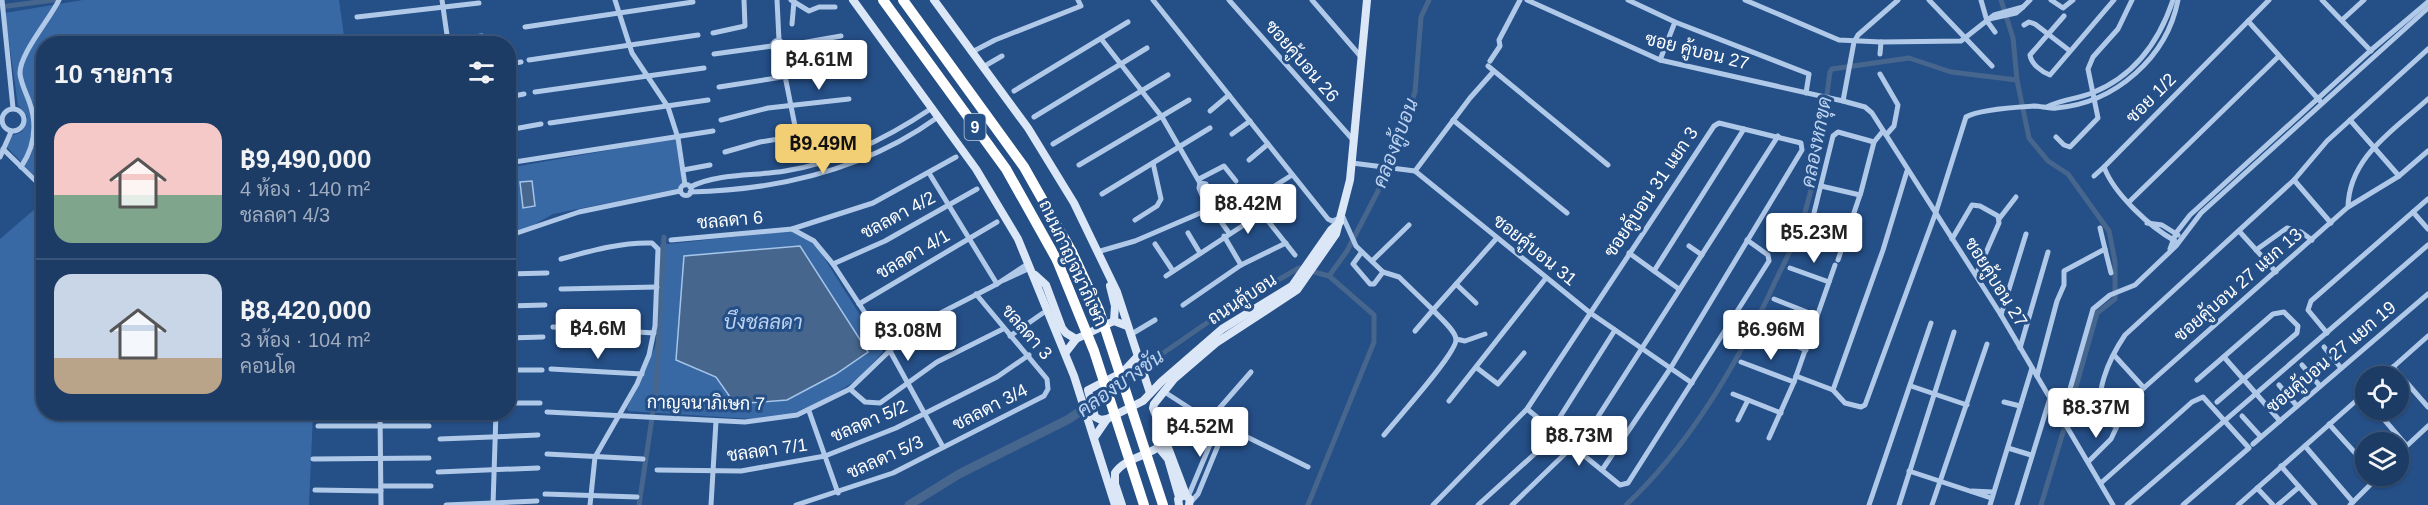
<!DOCTYPE html>
<html lang="th">
<head>
<meta charset="utf-8">
<style>
	:root { --surface:#1c3b65; --page:#25426b; --text:#f1f3f6; --muted:#a0adbf; --line:#3a5579; --accent:#f2cf75 }
	body { margin:0; font-family:Helvetica,Sarabun,sans-serif; background:var(--page); color:var(--text); height:100vh; display:flex; flex-direction:column; font-size:22px; white-space:nowrap }
	* { box-sizing:border-box; margin:0 }
	p { font-size:20px; color:var(--muted) }
	.icon { flex:none; width:33px; height:33px; fill:none; stroke:currentColor; stroke-width:2; stroke-linecap:round; stroke-linejoin:round }
	.map { position:relative; flex:1; overflow:hidden }
	.details { position:absolute; left:36px; top:36px; width:480px; height:384px; display:flex; flex-direction:column; background:var(--surface); border-radius:24px; box-shadow:0 2px 4px #0004,0 0 0 2px var(--line) }
	.details>* { flex:none }
	.fabs { position:absolute; left:2355px; top:366px; display:grid; gap:12px }
	.fabs a { display:grid; place-items:center; width:54px; height:54px; border-radius:50%; background:var(--surface); box-shadow:0 2px 4px #0004,0 0 0 2px var(--line); font-size:30px }
	.price { position:absolute; translate:-50% -51px; padding:0 14px; border-radius:6px; background:#fff; color:#222; font-size:20px; line-height:39px; filter:drop-shadow(0 2px 3px #0008) }
	.price::after { content:''; position:absolute; left:50%; top:36px; width:18px; height:14px; margin-left:-9px; background:inherit; clip-path:polygon(0 0,100% 0,50% 100%) }
	.price.selected { background:var(--accent); color:#111 }
	ul { padding:0; list-style:none }
	li { display:flex; align-items:center; gap:18px; height:150px; padding:0 18px }
	li+li { border-top:2px solid var(--line) }
	li span { display:grid; place-items:center; flex:none; width:168px; height:120px; border-radius:18px; color:#555 }
	li>.icon { margin-inline-start:auto }
	span .icon { width:72px; height:72px; fill:#fffc; stroke-width:1 }
	li b { font-size:26px }
	h2 { display:flex; justify-content:space-between; align-items:center; height:72px; padding:0 18px; font-size:26px }
	.map>svg:first-child { display:block }
</style>
</head>
<body>
<div class="map">
<svg width="2428" height="505" viewBox="0 0 2428 505">
	<rect width="100%" height="100%" fill="#254f87"/>
	<g fill="#3969a4">
		<path d="M83 0H339L345 43 44 44 43 185 6 146 11 136 22 132 27 116 18 105 5 13Z"/>
		<path d="M678 138 682 183 678 189 553 214 519 233 512 229 508 210V168Z"/>
		<path d="M43 202 44 412 313 413 309 505H0V239Z"/>
		<path d="M795 230 818 248 883 352 858 379 830 397 793 414 766 420 628 411 627 408 655 347 660 312V245Z"/>
	</g>
	<g fill="#47668d" stroke="#a5c4e9" stroke-width="1.5">
		<path d="M532 181 535 206 523 208 520 182Z"/>
		<path d="M800 246 868 352 836 374 787 400 735 404 716 377 676 360 684 256Z"/>
	</g>
	<g fill="none" stroke-linecap="round" stroke-linejoin="round">
		<g stroke="#47668d" stroke-width="5">
			<path d="M0 7 54 0"/>
			<path d="M2017 80 2029 138 2048 161 2068 174 2109 231 2115 262V299L2097 313 2067 418"/>
			<path d="M1329 276 1347 251 1378 191 1415 92 1421 17 1429 0"/>
			<path d="M1091 403 1227 309 1299 268 1329 276 1374 315V342L1308 505"/>
			<path d="M639 505 656 391 664 237"/>
			<path d="M1626 505C1691 444 1738 363 1775 282 1783 265 1793 247 1800 228 1817 179 1823 123 1830 72L1832 69 1909 58 1951 72 2017 80 2013 38 2001 0"/>
			<path d="M2041 505 2064 429"/>
		</g>
		<path stroke="#47668d" stroke-width="9" d="M909 505 959 474 1069 419 1085 408"/>
		<g stroke="#b0c9e9" stroke-width="5">
			<path d="M2 0 13 108"/>
			<path d="M442 0 448 42"/>
			<path d="M615 0 632 53 668 107 678 138 685 185"/>
			<path d="M777 0 779 40"/>
			<path d="M791 0 809 11 819 7H835"/>
			<path d="M1153 0 1328 219 1332 221 1343 217 1356 246 1383 272 1374 284H1370L1353 264 1361 253"/>
			<path d="M1229 0 1354 141"/>
			<path d="M1312 0 1362 58"/>
			<path d="M1527 0 1660 60 1843 101 1865 107 1872 113 2001 315 2113 505"/>
			<path d="M1628 0 1675 22 1809 74 1806 93"/>
			<path d="M1745 0 1839 40 1881 42 1961 41 1994 15 2023 7 2030 0"/>
			<path d="M1929 0 1992 66"/>
			<path d="M1981 0 1987 21 1995 32"/>
			<path d="M2051 0 2063 8 2073 0"/>
			<path d="M2322 0 2371 51"/>
			<path d="M2064 16 2030 55C2031 64 2042 72 2050 75L2114 0"/>
			<path d="M357 17 479 3"/>
			<path d="M1989 19 2016 13 2023 7"/>
			<path d="M2342 20 2364 0"/>
			<path d="M2248 21 2320 101"/>
			<path d="M792 24 794 1"/>
			<path d="M2024 25 2029 22 2035 24 2070 51"/>
			<path d="M525 27 693 2"/>
			<path d="M713 33 745 26 744 0"/>
			<path d="M1102 40 1162 117 1200 183"/>
			<circle cx="778" cy="46" r="5.5"/>
			<path d="M418 44 482 36"/>
			<path d="M784 46 841 36"/>
			<path d="M780 51 797 136"/>
			<path d="M972 52 995 40 1081 6 1078 0"/>
			<path d="M714 54 772 46"/>
			<path d="M1880 54 1881 42"/>
			<path d="M529 60 698 35"/>
			<path d="M1660 60 1675 22"/>
			<path d="M1490 61 1500 46 1499 40 1520 0"/>
			<path d="M508 64 521 62"/>
			<path d="M1488 66 1608 165"/>
			<path d="M983 67 1002 56"/>
			<path d="M1880 74 1898 105 1894 126 1886 135"/>
			<path d="M719 87 846 67"/>
			<path d="M1014 91 1128 22"/>
			<path d="M535 92 704 68"/>
			<path d="M508 97 524 94"/>
			<path d="M1843 101 1854 42 1858 35 1898 0"/>
			<path d="M2047 107C2061 99 2078 99 2092 93 2135 76 2159 42 2173 0"/>
			<circle cx="13" cy="120" r="11"/>
			<path d="M1210 111 1229 95"/>
			<path d="M1034 117 1147 48"/>
			<path d="M721 120 768 108 849 99"/>
			<path d="M1453 120 1567 213"/>
			<path d="M2350 120 2399 176"/>
			<path d="M550 123 708 100"/>
			<path d="M508 130 541 124"/>
			<path d="M1232 134 1250 121"/>
			<path d="M2056 137 2064 145 2070 147 2098 118 2088 69 2093 57 2118 29 2132 0"/>
			<path d="M1053 144 1168 75"/>
			<path d="M3 149 44 189"/>
			<path d="M725 152 760 142 820 132"/>
			<path d="M0 157 11 132"/>
			<path d="M1249 160 1268 144"/>
			<path d="M508 163 713 131"/>
			<path d="M1352 163 1415 171 1589 312 1692 383"/>
			<path d="M1079 165 1189 100"/>
			<path d="M21 167C35 146 38 125 29 101 26 93 21 83 20 74 19 54 50 19 59 0"/>
			<path d="M683 170 710 165"/>
			<path d="M1415 171 1470 98 1494 71"/>
			<path d="M929 173 997 284"/>
			<path d="M2094 176 2104 167"/>
			<path d="M1199 179 1224 166 1236 181"/>
			<path d="M2294 180 2331 223"/>
			<circle cx="686" cy="190" r="5.5"/>
			<path d="M1821 186 1860 195"/>
			<path d="M690 187C717 173 755 176 785 171 837 163 889 137 932 108"/>
			<path d="M690 192C779 190 866 169 938 117"/>
			<path d="M1102 194 1210 128"/>
			<path d="M2129 202 2279 56"/>
			<path d="M2348 207C2349 157 2394 130 2428 99"/>
			<path d="M1212 209 1229 233"/>
			<path d="M1208 210 1199 188 1200 183 1206 184 1216 207"/>
			<path d="M2413 212 2428 229"/>
			<path d="M1813 217 1848 232"/>
			<path d="M1999 219 2016 197"/>
			<path d="M1135 220 1157 206 1161 199 1153 163"/>
			<path d="M2147 223 2162 225 2178 235"/>
			<path d="M2100 228 2105 249"/>
			<path d="M508 229 514 234 512 241 508 243"/>
			<path d="M792 229 814 241 833 264 890 351 943 447"/>
			<path d="M2239 231 2276 272"/>
			<path d="M1188 233 1200 253"/>
			<path d="M514 234 579 212 680 191"/>
			<path d="M1224 236 1241 265"/>
			<path d="M1952 239 1972 205 1980 206 1998 216 1999 223 1976 275"/>
			<path d="M671 240 792 229 873 203 956 157"/>
			<path d="M2175 241C2150 227 2114 194 2104 167L2269 0"/>
			<path d="M1155 244 1173 271"/>
			<path d="M1689 246 1702 255"/>
			<path d="M1800 249 1813 217 1833 136 1838 132 1874 142"/>
			<path d="M2170 249 2176 233 2190 215 2370 51 2428 2"/>
			<path d="M2256 250 2287 228 2301 232 2312 240"/>
			<path d="M1097 252 1135 241 1233 199 1259 196 1292 175"/>
			<path d="M1629 253 1679 289"/>
			<path d="M561 259C590 251 621 242 652 243L658 249 655 326 649 355 637 384 595 457 590 505"/>
			<path d="M1838 260 1861 192 1874 142 1883 131"/>
			<path d="M1372 261 1409 225"/>
			<path d="M833 264 885 241 977 189"/>
			<path d="M1790 268 1829 282"/>
			<path d="M1654 271 1744 129"/>
			<path d="M1383 272 1399 277 1433 310 1415 331"/>
			<path d="M508 274 547 273"/>
			<path d="M1166 276 1259 215 1264 216 1295 255"/>
			<path d="M1004 280 1030 268"/>
			<path d="M1456 284 1476 303"/>
			<path d="M561 289 657 287"/>
			<path d="M1774 299 1817 316"/>
			<path d="M859 304 997 222"/>
			<path d="M1183 305 1241 265 1286 243"/>
			<path d="M508 306 545 305"/>
			<path d="M2001 315 2026 234"/>
			<path d="M553 327 654 333"/>
			<path d="M1760 332 1806 350"/>
			<path d="M2327 333 2308 310 2311 301 2428 199"/>
			<path d="M1130 335 1155 320"/>
			<path d="M1010 336 1043 313"/>
			<path d="M508 338 543 337"/>
			<path d="M1456 339 1465 341 1485 334"/>
			<path d="M2324 347 2341 368"/>
			<path d="M2020 348 2048 252"/>
			<path d="M2114 355 2144 388"/>
			<path d="M2224 357 2280 421"/>
			<path d="M1741 362 1794 382"/>
			<path d="M2302 365 2320 386"/>
			<path d="M2393 367 2428 407"/>
			<path d="M1477 368 1498 384 1524 353"/>
			<path d="M551 369 642 374"/>
			<path d="M508 370H542"/>
			<path d="M1796 376 1833 390 1845 403 1861 407 1865 405 1936 212 1966 117C1979 109 2018 107 2034 106 2041 106 2049 109 2056 108 2116 103 2167 57 2178 0"/>
			<path d="M2037 376 2057 301 2064 285V271L2105 249 2111 273"/>
			<path d="M2383 376 2428 336"/>
			<path d="M2197 380 2273 314 2284 312 2298 326 2297 333 2217 402"/>
			<path d="M2279 385 2297 406"/>
			<path d="M1911 386 1967 405"/>
			<path d="M850 389 865 402 880 403 937 362 1003 329"/>
			<path d="M1833 390 1883 250 1907 171"/>
			<path d="M1163 391 1194 411 1308 467"/>
			<path d="M1733 394 1781 413"/>
			<path d="M1449 401 1546 278"/>
			<path d="M2004 402 2020 406"/>
			<path d="M508 403H540"/>
			<path d="M1527 409 1620 485 1628 483 1769 261 1768 255 1747 240"/>
			<path d="M2376 410 2406 445"/>
			<path d="M809 411 838 493"/>
			<path d="M380 412 381 505"/>
			<path d="M547 412 745 422 797 415 850 389 905 336 927 320 997 284 1029 263"/>
			<path d="M2242 416 2261 437"/>
			<path d="M2062 417 2093 309 2110 295 2135 285 2176 246 2201 213 2428 8"/>
			<path d="M1210 419 1251 372"/>
			<path d="M1738 420 1748 400"/>
			<path d="M2329 424 2366 465"/>
			<path d="M318 426H429"/>
			<path d="M2117 426 2106 423C2090 398 2110 357 2125 335L2294 180 2327 141 2428 49"/>
			<path d="M1384 435C1395 421 1458 352 1456 339 1455 330 1439 317 1433 310L1496 239"/>
			<path d="M1769 438 1794 382 1835 265"/>
			<path d="M440 439 538 435"/>
			<path d="M2253 444 2428 294"/>
			<path d="M2305 446 2353 502"/>
			<path d="M2008 448 2031 455"/>
			<path d="M1576 451 1778 136"/>
			<path d="M547 454 643 459"/>
			<path d="M2398 454 2428 426"/>
			<path d="M313 459 429 458"/>
			<path d="M2089 461 2111 439 2127 405 2137 394 2348 207 2399 176 2428 151"/>
			<path d="M2281 466 2315 505"/>
			<path d="M657 470 741 471 825 456 896 428 997 377 1029 355"/>
			<path d="M1909 471 1991 498"/>
			<path d="M438 472 538 468"/>
			<path d="M2101 483 2192 402 2203 397 2249 448 2183 505"/>
			<path d="M381 486H431"/>
			<path d="M2257 488 2273 505"/>
			<path d="M315 490 381 491"/>
			<path d="M1972 491 1993 492"/>
			<path d="M545 494 637 497"/>
			<path d="M1188 497 1219 423"/>
			<path d="M1190 503 1198 494 1226 426"/>
			<path d="M446 505 537 501"/>
			<path d="M493 505 496 412"/>
			<path d="M711 505 716 421"/>
			<path d="M796 505 893 473 1044 396 1048 389 1047 379 976 294"/>
			<path d="M1433 505 1527 409 1714 126 1719 123 1801 143 1802 150 1670 369 1602 470"/>
			<path d="M1478 505 1539 450 1615 330"/>
			<path d="M1512 505 1573 446"/>
			<path d="M1869 505 1931 323"/>
			<path d="M1899 505 1954 332"/>
			<path d="M1932 505 1987 344"/>
			<path d="M1990 505 2032 368"/>
			<path d="M2017 505 2050 398"/>
			<path d="M2127 505 2428 245"/>
			<path d="M2238 505 2366 392"/>
			<path d="M2278 505 2299 487"/>
			<path d="M2350 505 2379 476"/>
		</g>
		<g stroke="#dbe7f7" stroke-width="8">
			<path d="M853 0 976 169 1018 239 1074 376 1115 505"/>
			<path d="M934 0 1028 128 1074 203 1117 292 1150 393"/>
			<path d="M1035 275 1046 285 1062 328 1066 333 1076 339"/>
			<path d="M1110 286 1115 306 1114 321"/>
			<path d="M1066 352 1076 339 1114 321 1127 326"/>
			<path d="M1107 419 1101 420 1095 417 1088 390 1123 372 1138 356"/>
			<path d="M1094 438 1107 419 1143 401 1161 382 1222 329 1292 286 1331 230 1340 222"/>
			<path d="M1159 448 1168 459 1179 497"/>
			<path d="M1186 495 1153 408 1154 404 1174 379 1216 343 1297 290 1336 234 1350 180 1367 0"/>
			<path d="M1122 505 1115 484V473C1127 455 1154 457 1166 439"/>
			<path d="M1179 505 1178 499 1184 495 1190 499 1189 505"/>
		</g>
		<g stroke="#fff" stroke-width="10">
			<path d="M883 0 1006 169 1057 260"/>
			<path d="M903 0 1024 167 1072 252"/>
		</g>
		<g stroke="#fff" stroke-width="10">
			<path d="M1072 252 1099 310 1163 505"/>
			<path d="M1057 260 1094 351 1144 505"/>
		</g>
	</g>
	<g text-anchor="middle" dominant-baseline="central" stroke-width="6" stroke-linejoin="round" paint-order="stroke">
		<rect fill="#254f87" stroke="#becadb" stroke-width="1.5" x="964.5" y="114" width="21" height="26" rx="4.5"/>
		<g font-size="16" font-weight="bold" fill="#fff">
			<text x="975" y="127">9</text>
		</g>
		<g font-size="18" fill="#fff" stroke="#254f87">
			<text transform="translate(1697 51) rotate(14)">ซอย คู้บอน 27</text>
			<text transform="translate(1302 61) rotate(49)">ซอยคู้บอน 26</text>
			<text transform="translate(2151 98) rotate(-45)">ซอย 1/2</text>
			<text transform="translate(1651 192) rotate(-56)">ซอยคู้บอน 31 แยก 3</text>
			<text transform="translate(898 215) rotate(-28)">ชลลดา 4/2</text>
			<text transform="translate(730 220) rotate(-5)">ชลลดา 6</text>
			<text transform="translate(1535 250) rotate(39)">ซอยคู้บอน 31</text>
			<text transform="translate(913 254) rotate(-30)">ชลลดา 4/1</text>
			<text transform="translate(1073 263) rotate(65)">ถนนกาญจนาภิเษก</text>
			<text transform="translate(1996 282) rotate(58)">ซอยคู้บอน 27</text>
			<text transform="translate(2238 285) rotate(-41)">ซอยคู้บอน 27 แยก 13</text>
			<text transform="translate(1242 299) rotate(-33)">ถนนคู้บอน</text>
			<text transform="translate(1027 332) rotate(49)">ชลลดา 3</text>
			<text transform="translate(2331 357) rotate(-40)">ซอยคู้บอน 27 แยก 19</text>
			<text transform="translate(706 403) rotate(1)">กาญจนาภิเษก 7</text>
			<text transform="translate(990 407) rotate(-27)">ชลลดา 3/4</text>
			<text transform="translate(869 421) rotate(-23)">ชลลดา 5/2</text>
			<text transform="translate(767 450) rotate(-8)">ชลลดา 7/1</text>
			<text transform="translate(885 457) rotate(-24)">ชลลดา 5/3</text>
		</g>
		<g font-size="20" font-style="italic" fill="#bcd3f0" stroke="#254f87">
			<text transform="translate(1816 142) rotate(-79)">คลองหกขุด</text>
			<text transform="translate(1395 143) rotate(-69)">คลองคู้บอน</text>
			<text x="763" y="322">บึงชลลดา</text>
			<text transform="translate(1120 383) rotate(-35)">คลองบางชัน</text>
		</g>
	</g>
</svg>
<div class="fabs">
<a><svg class="icon" aria-label="locate" viewBox="0 0 24 24"><circle cx="12" cy="12" r="6"/><path d="M12 2v4M12 18v4M2 12h4M18 12h4"/></svg></a>
<a><svg class="icon" aria-label="layers" viewBox="0 0 24 24"><path d="M12 4l9 5-9 5-9-5zM3 14l9 5 9-5"/></svg></a>
</div>
<b class="price" style="left:819px;top:91px">฿4.61M</b>
<b class="price selected" style="left:823px;top:175px">฿9.49M</b>
<b class="price" style="left:1248px;top:235px">฿8.42M</b>
<b class="price" style="left:1814px;top:264px">฿5.23M</b>
<b class="price" style="left:598px;top:360px">฿4.6M</b>
<b class="price" style="left:1771px;top:361px">฿6.96M</b>
<b class="price" style="left:908px;top:362px">฿3.08M</b>
<b class="price" style="left:2096px;top:439px">฿8.37M</b>
<b class="price" style="left:1200px;top:458px">฿4.52M</b>
<b class="price" style="left:1579px;top:467px">฿8.73M</b>
<section class="details">
<h2>10 รายการ<svg class="icon" aria-label="filters" viewBox="0 0 24 24"><path d="M4 7h16M4 17h16"/><circle cx="9" cy="7" r="2"/><circle cx="15" cy="17" r="2"/></svg></h2>
<ul>
<li><span style="background:linear-gradient(#f6c9c9 60%,#7fa58c 0)"><svg class="icon" aria-label="home" viewBox="0 0 24 24"><path d="M3 11l9-7 9 7M6 9v11h12V9"/></svg></span><div><b>฿9,490,000</b><p>4 ห้อง · 140 m²</p><p>ชลลดา 4/3</p></div></li>
<li><span style="background:linear-gradient(#c9d6e8 70%,#b9a48a 0)"><svg class="icon" aria-label="home" viewBox="0 0 24 24"><path d="M3 11l9-7 9 7M6 9v11h12V9"/></svg></span><div><b>฿8,420,000</b><p>3 ห้อง · 104 m²</p><p>คอนโด</p></div></li>
</ul>
</section>
</div>
</body>
</html>
